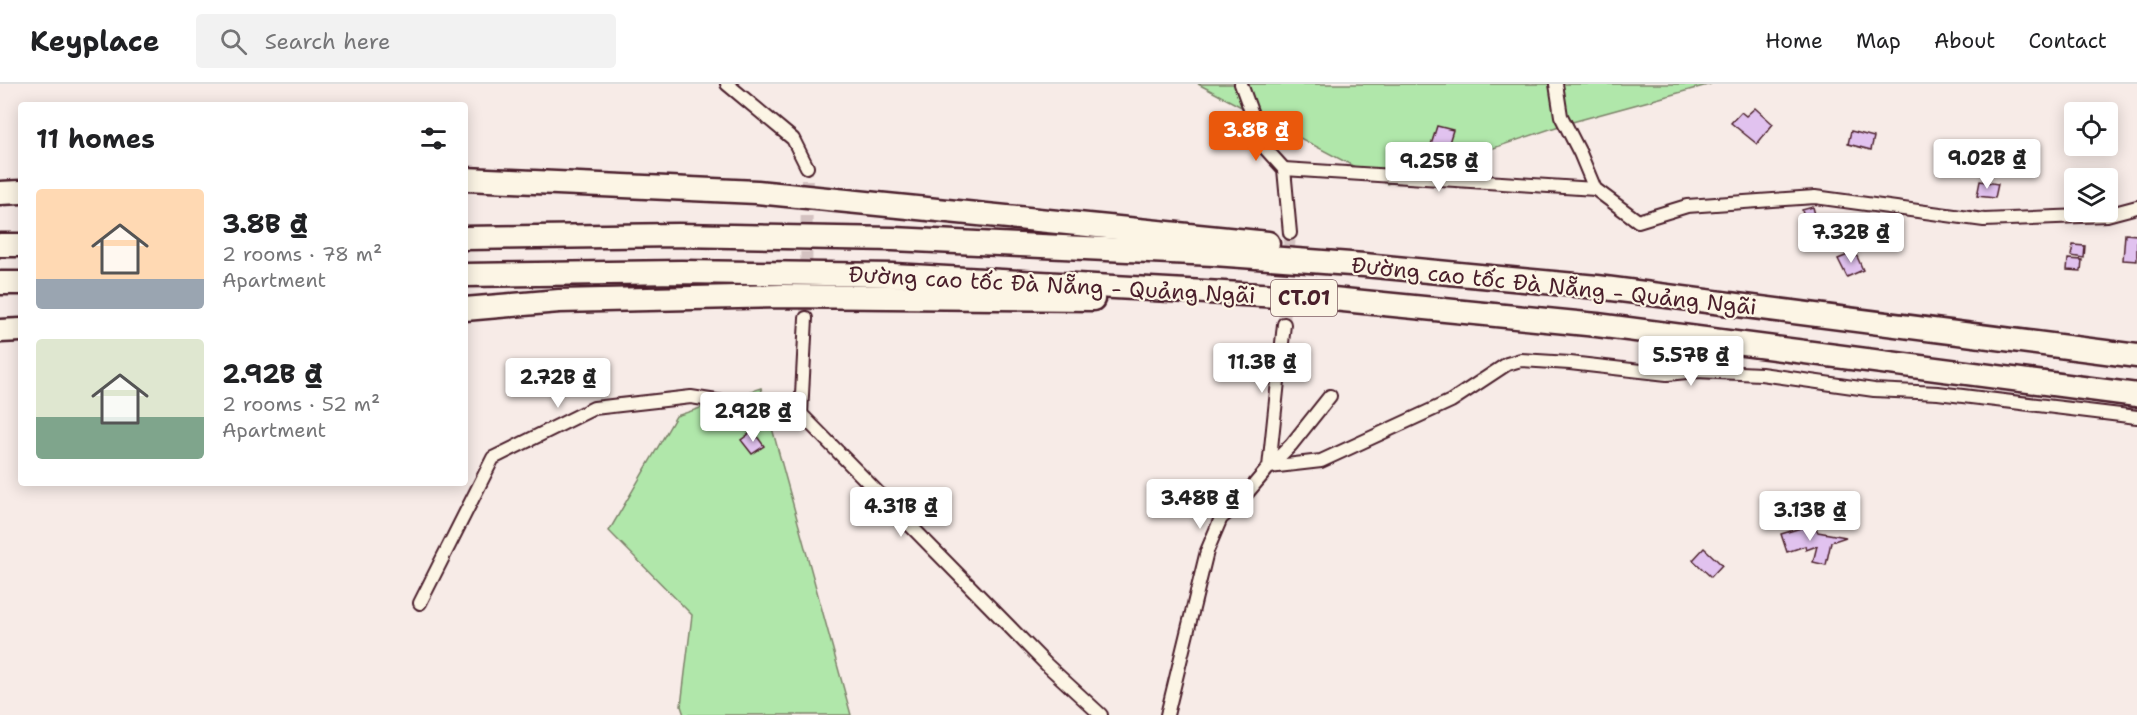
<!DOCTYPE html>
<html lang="en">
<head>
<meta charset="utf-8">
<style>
	:root { --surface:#fff; --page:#f2f2f2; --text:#202124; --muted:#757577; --line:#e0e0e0; --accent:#ea580c }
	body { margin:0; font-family:"Shantell Sans",sans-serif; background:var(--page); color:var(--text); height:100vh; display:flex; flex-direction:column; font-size:22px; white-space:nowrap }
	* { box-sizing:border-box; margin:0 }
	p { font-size:20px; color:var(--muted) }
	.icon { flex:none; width:33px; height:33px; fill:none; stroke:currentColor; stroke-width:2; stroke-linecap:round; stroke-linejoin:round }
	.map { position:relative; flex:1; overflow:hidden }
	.details { position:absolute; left:18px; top:18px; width:450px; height:384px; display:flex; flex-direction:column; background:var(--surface); border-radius:6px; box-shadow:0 3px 15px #0003 }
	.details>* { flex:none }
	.controls { position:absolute; left:2064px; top:18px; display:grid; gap:12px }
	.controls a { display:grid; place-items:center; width:54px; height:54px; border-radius:6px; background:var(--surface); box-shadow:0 3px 15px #0003; font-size:30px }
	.price { position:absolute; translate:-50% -51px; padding:0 14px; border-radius:6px; background:#fff; color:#222; font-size:20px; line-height:39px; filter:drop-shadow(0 2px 3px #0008) }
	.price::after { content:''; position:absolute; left:50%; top:36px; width:18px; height:14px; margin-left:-9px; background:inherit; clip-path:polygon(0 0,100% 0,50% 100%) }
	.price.active { background:var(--accent); color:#fff }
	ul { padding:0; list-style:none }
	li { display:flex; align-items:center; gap:18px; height:150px; padding:0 18px }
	li span { display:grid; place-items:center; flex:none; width:168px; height:120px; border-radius:6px; color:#555 }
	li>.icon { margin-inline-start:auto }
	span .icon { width:72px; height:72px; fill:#fffc; stroke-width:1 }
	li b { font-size:26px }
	h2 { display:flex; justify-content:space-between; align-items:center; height:72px; padding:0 18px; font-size:26px }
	header { display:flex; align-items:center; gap:36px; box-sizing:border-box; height:84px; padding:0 30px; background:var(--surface); border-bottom:2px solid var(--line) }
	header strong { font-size:28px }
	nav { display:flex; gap:33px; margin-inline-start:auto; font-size:21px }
	.search { width:420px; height:54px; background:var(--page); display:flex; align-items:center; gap:15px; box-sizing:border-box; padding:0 21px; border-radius:6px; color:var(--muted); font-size:22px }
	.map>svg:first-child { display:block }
</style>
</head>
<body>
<header>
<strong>Keyplace</strong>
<div class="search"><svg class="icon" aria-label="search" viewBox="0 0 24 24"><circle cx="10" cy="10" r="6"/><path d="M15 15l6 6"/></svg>Search here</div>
<nav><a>Home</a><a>Map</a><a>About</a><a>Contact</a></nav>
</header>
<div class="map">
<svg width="2137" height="631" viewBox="0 0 2137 631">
	<rect width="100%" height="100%" fill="#f7ebe7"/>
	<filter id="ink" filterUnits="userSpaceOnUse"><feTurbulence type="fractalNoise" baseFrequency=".0167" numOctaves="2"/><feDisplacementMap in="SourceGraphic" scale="12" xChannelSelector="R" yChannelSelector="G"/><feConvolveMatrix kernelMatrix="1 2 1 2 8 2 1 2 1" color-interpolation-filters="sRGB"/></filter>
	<g filter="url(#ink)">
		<g fill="#b0e7aa" stroke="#7d836a" stroke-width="1.5">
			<path d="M1198 0H1711L1565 40 1387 100Z"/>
			<path d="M761 304 851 631H684L681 622 692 531 609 447 676 332Z"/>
		</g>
		<g fill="#e1c2ef" stroke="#4a1f2b" stroke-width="1.5">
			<path d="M1755 24 1773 40 1757 60 1731 39 1741 28 1746 32Z"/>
			<path d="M1437 42 1453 46 1447 65 1431 61Z"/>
			<path d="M1851 47 1874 53 1871 66 1848 60Z"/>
			<path d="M1980 97 1998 100 1995 114 1977 112Z"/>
			<path d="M1813 123 1822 158 1811 161 1802 126Z"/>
			<path d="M2125 150 2137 151V177L2123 176Z"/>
			<path d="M2073 161 2085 162 2084 174 2071 172Z"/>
			<path d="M1855 168 1863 186 1847 193 1838 175Z"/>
			<path d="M2068 175 2082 176 2081 187 2067 186Z"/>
			<path d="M753 347 764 362 752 370 741 356Z"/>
			<path d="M1814 440 1818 448 1846 453 1831 458 1826 481 1813 478 1817 462 1806 466 1805 462 1787 468 1781 450Z"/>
			<path d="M1704 464 1722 481 1711 493 1693 476Z"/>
		</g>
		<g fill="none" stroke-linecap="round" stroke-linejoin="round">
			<g stroke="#d4c2c1" stroke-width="12" stroke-dasharray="12 6" stroke-linecap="butt">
				<path d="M806 234 807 83"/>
				<path d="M1284 240 1290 149"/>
			</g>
			<g stroke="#4a1f2b" stroke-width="16">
				<g id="street">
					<path d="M727 0 793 55 807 83"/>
					<path d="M1241 0 1264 63 1284 85 1290 149"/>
					<path d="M1556 0 1561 32 1580 69 1595 105 1638 137 1687 122 1815 113 1984 136 2107 131 2137 123"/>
					<path d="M1284 85 1595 105"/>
					<path d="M806 234 801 330 1047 581 1101 631"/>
					<path d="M1284 240 1269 383 1321 377 1451 317 1507 280 1521 276 1570 279 1667 290 1696 287 1761 290 1874 306 1938 309 2137 333"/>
					<path d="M420 519 493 374 594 324 691 313 801 330"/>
					<path d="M1167 631 1207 467 1221 434 1237 421 1269 383 1291 361 1330 312"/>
				</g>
			</g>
			<g stroke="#4a1f2b" stroke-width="27">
				<g id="highway">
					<path d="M465 95 757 108 1268 159"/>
					<path d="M0 109 21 108"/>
					<path d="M465 154 678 151 893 155 1214 170 1364 181 1597 203 2137 272"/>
					<path d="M0 161H21"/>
					<path d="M465 191 681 188 893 191 1333 215 1597 241 2137 311"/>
					<path d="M0 199H21"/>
					<path d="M465 225 559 217 781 212 1093 215"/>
					<path d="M0 247 21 246"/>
				</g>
			</g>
			<use href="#street" stroke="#fcf5e5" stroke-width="12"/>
			<use href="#highway" stroke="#fcf5e5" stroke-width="22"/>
		</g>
	</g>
	<g text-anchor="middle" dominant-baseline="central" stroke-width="4.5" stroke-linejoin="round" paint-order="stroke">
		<rect fill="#fcf5e5" stroke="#7f5f63" stroke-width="1.5" x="1271" y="196" width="66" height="36" rx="4.5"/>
		<g font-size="21" font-weight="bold" fill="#4a1f2b">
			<text x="1304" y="214">CT.01</text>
		</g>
		<g font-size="22" fill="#4a1f2b" stroke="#fcf5e5">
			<text transform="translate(1052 201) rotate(3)">Đường cao tốc Đà Nẵng - Quảng Ngãi</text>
			<text transform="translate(1554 202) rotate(6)">Đường cao tốc Đà Nẵng - Quảng Ngãi</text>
		</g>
	</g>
</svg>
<div class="controls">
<a><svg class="icon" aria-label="locate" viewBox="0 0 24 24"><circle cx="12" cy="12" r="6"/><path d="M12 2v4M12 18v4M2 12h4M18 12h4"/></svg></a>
<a><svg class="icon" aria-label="layers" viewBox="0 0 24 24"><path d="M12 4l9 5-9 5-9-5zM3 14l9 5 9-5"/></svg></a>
</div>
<b class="price active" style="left:1256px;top:78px">3.8B ₫</b>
<b class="price" style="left:1987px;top:106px">9.02B ₫</b>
<b class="price" style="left:1439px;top:109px">9.25B ₫</b>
<b class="price" style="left:1851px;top:180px">7.32B ₫</b>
<b class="price" style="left:1691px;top:303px">5.57B ₫</b>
<b class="price" style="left:1262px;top:310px">11.3B ₫</b>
<b class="price" style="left:558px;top:325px">2.72B ₫</b>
<b class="price" style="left:753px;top:359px">2.92B ₫</b>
<b class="price" style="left:1200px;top:446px">3.48B ₫</b>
<b class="price" style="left:901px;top:454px">4.31B ₫</b>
<b class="price" style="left:1810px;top:458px">3.13B ₫</b>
<section class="details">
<h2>11 homes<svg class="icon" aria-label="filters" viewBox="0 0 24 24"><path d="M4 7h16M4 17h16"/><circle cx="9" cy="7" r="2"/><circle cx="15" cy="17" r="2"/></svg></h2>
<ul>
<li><span style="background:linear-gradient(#ffd9b3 75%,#9aa5b1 0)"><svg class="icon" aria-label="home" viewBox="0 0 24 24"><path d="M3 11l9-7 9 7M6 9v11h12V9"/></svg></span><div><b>3.8B ₫</b><p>2 rooms · 78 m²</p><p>Apartment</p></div></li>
<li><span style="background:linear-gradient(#dfe7d0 65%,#7fa58c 0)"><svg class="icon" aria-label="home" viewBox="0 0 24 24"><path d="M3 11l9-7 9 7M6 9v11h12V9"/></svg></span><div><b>2.92B ₫</b><p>2 rooms · 52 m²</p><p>Apartment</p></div></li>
</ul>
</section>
</div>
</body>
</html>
